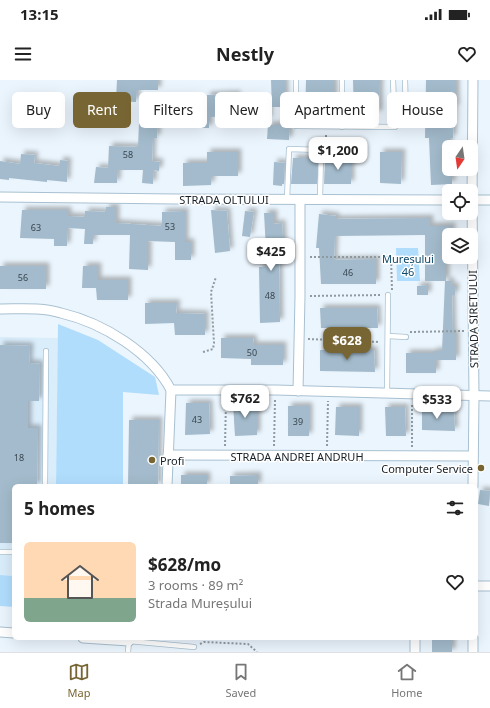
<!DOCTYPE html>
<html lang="en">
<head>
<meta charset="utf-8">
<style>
	:root { --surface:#fff; --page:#f2f2f2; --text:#222; --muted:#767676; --line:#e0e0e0; --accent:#776533 }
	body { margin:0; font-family:"Noto Sans",sans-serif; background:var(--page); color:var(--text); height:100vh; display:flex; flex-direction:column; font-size:15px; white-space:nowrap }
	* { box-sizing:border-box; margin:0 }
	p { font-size:13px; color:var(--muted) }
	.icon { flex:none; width:22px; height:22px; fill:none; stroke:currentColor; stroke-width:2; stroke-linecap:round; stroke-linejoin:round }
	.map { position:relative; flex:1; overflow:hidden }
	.panel { position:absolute; left:12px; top:404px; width:466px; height:156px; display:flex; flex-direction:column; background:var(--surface); border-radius:6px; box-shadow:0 4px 16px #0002 }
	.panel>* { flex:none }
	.top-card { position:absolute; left:12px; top:12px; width:466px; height:36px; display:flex; gap:8px }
	.needle { width:26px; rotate:193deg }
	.buttons { position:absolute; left:442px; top:60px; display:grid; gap:8px }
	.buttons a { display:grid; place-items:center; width:36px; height:36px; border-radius:6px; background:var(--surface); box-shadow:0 4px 16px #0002; font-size:20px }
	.price { position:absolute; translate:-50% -34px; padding:0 9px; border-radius:8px; background:#fff; color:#222; font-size:13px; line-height:26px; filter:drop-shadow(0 1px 2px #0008) }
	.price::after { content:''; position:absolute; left:50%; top:24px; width:12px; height:9px; margin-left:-6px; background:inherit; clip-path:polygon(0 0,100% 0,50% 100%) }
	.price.current { background:var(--accent); color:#fff }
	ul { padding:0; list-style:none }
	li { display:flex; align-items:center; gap:12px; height:100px; padding:0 12px }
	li+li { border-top:1px solid var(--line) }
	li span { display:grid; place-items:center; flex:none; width:112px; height:80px; border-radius:6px; color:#555 }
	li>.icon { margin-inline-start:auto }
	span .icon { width:48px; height:48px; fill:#fffc; stroke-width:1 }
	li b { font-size:17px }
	h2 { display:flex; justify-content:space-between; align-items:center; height:48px; padding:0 12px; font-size:17px }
	.chip { padding:0 14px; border-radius:6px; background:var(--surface); box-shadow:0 4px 16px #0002; font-size:14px; line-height:36px }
	.chip.current { background:var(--accent); color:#fff }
	.status { display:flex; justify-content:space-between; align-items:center; height:28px; padding:0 20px; background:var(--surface); direction:ltr }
	.status svg { height:11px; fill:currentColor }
	header { display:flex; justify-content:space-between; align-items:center; height:52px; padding:0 12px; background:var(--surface); font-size:18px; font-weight:700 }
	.dock { display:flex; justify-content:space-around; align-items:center; height:56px; border-top:1px solid var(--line); background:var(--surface); font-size:11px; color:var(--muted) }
	.dock a { display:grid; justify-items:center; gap:2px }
	.dock .current { color:var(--accent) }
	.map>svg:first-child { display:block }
</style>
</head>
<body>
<div class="status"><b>13:15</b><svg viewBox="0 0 49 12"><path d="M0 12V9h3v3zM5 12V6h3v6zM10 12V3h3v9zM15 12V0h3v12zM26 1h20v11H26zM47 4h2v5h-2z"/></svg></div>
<header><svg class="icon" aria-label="menu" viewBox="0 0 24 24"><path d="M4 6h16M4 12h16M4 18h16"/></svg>Nestly<svg class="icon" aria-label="heart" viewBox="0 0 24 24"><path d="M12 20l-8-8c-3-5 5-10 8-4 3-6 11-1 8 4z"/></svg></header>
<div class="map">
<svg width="490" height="572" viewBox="0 0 490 572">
	<defs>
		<filter id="shadow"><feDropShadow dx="3.5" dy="-3.5" stdDeviation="2" flood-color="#0004"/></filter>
	</defs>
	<rect width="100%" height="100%" fill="#ebf5fd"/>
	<path fill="#daedfb" d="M0 257 58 258 56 406H14V496L0 495Z"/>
	<g fill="#b1ddfd">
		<path d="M396 168H418L420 201H397Z"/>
		<path d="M58 244 98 260 155 297 159 315 123 312V406H56Z"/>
		<path d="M0 495 14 496V527L0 526Z"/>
	</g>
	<g fill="#a3bbcc" filter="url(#shadow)">
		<path d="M117 0H158V10H137L136 22 116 21Z"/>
		<path d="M271 0H285V27H272Z"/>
		<path d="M306 0H334V31H322V42H305Z"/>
		<path d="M353 0H380L379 34 354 33Z"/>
		<path d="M426 0H456V28H454L453 58H449V89H452V104L431 105 429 58H425Z"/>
		<path d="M237 14 238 26 269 24V40H249V36L209 37V48H181L179 25H207V15Z"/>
		<path d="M139 43H158L157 58H153L152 81 160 82 159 91 154 90 153 104 142 103 143 90H118L117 103H94L96 87 108 88 109 66 138 67Z"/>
		<path d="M268 45H290L289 60 267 59Z"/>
		<path d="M207 72H238V96H212L211 105 183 106V83H207Z"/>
		<path d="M380 72H402L401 104 380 103Z"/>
		<path d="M21 74 35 75 34 83 59 86 60 80 68 81 67 102 47 100V102L9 98V100L0 99V81L20 84Z"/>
		<path d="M331 77 351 78V104H324L325 79H331Z"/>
		<path d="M293 78H317V104H291Z"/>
		<path d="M274 82 285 83 284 104H282V106L273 105Z"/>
		<path d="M106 127H116V143L162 146V132L185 131V162H191V180H175V162L148 161V190L129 189 130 155H93V164H84L85 149 68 148 67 166H54V159L20 158 22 130H68V136L85 137V131L106 132Z"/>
		<path d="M211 130 227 131 230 171 215 173Z"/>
		<path d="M245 131 254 132 250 157 242 156Z"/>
		<path d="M264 133H274V144L282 143 284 173H279L280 242 260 243 259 187H267Z"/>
		<path d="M319 134 336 136V139L430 138V146H452V155H449V172L446 173V201H425V155L335 156 334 180 376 179V204H321L319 168H316Z"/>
		<rect x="0" y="186" width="46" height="23"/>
		<path d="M83 186H98V200H128V220H97L96 208H82Z"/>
		<path d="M445 201H451V206H456L455 215H452L453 254H456V280H436V293H406V273H433V271H442Z"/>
		<path d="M428 205V215H417V206Z"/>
		<path d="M145 223H177L176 233 205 234V255H175L174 243 145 244Z"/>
		<path d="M320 228H377L378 248H321Z"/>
		<path d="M221 258H253L254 265H283V285H251V279L221 278Z"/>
		<path d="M0 265 30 266 29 283 40 284 39 321H28V348H38L37 406H14V463H0Z"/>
		<path d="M320 270H374L375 292 320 291Z"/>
		<path d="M186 323H209L210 354 185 355Z"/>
		<path d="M233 323H257V355L235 356Z"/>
		<path d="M422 323 430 324V330L454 332 455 351 422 350Z"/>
		<rect x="288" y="326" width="21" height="30"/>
		<path d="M336 327H359V356L335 355Z"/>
		<path d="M385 327H405L406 356H386Z"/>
		<path d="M129 340H159L158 406H128Z"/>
		<rect x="181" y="395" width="26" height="11"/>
		<path d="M258 395V406H230V396Z"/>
		<path d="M480 410 490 411 489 426 478 424Z"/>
		<rect x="432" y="558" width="20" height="14"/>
	</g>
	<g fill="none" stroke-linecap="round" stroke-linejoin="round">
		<g stroke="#a8c0d1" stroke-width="6">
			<g id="lane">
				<path d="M296 0V46L395 47 393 0"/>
				<path d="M342 0V47"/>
				<path d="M405 0 406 33"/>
				<path d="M287 120 289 69 321 70 320 120"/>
				<path d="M388 256 406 257"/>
				<path d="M387 313 388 215"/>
				<path d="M45 406 46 271"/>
				<path d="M0 472H14"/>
				<path d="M128 572 129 561 194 567"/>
			</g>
		</g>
		<g stroke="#a8c0d1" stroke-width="11">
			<g id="street">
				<path d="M0 117 176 119 449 120"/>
				<path d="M471 120H490"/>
				<path d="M0 229C20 229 42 227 61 233 103 243 151 272 171 310L167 406"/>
				<path d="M171 310H276L490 316"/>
				<path d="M298 311 300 216V120"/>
				<path d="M168 375 473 376"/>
				<path d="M473 406 474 316 472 120 473 0"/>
				<path d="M476 506H490"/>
				<path d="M0 552 14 553"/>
				<path d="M83 558 129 561 130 558"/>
				<path d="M415 572V558"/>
				<path d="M473 572V558"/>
			</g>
		</g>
		<g stroke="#8f99a0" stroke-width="2" stroke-dasharray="2 2" stroke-linecap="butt">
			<path d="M326 65V54"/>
			<path d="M310 177H391L392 210"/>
			<path d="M310 216 381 215"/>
			<path d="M410 252 464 251"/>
			<path d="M308 259 380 262"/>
			<path d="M203 272 213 269 214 263 211 212 216 197"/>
			<path d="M225 366 226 320"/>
			<path d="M274 366 275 320"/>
			<path d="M327 366 328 321"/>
			<path d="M412 367V323"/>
			<path d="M200 564 204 562 248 564 257 572"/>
		</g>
		<use href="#lane" stroke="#fff" stroke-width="4.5"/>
		<use href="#street" stroke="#fff" stroke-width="9"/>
	</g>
	<g fill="#776533" stroke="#fff" stroke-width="1.5">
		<circle cx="152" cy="380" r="4"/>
		<circle cx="481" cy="388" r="4"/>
	</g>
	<g text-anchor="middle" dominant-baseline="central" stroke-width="3" stroke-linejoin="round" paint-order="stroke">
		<g font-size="9" fill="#394650">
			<text x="128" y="74">58</text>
			<text x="170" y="146">53</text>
			<text x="36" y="147">63</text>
			<text x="348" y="192">46</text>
			<text x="23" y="197">56</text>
			<text x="270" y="215">48</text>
			<text x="252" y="272">50</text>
			<text x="197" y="339">43</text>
			<text x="298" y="341">39</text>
			<text x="19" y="377">18</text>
		</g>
		<g font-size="11" fill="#161f26" stroke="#fff">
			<text x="224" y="119">STRADA OLTULUI</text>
			<text transform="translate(473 239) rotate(-91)">STRADA SIRETULUI</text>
			<text x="297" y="376">STRADA ANDREI ANDRUH</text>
		</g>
		<g font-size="11" fill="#0c486a" stroke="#fff">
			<text x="408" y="178">Mureșului<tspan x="408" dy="13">46</tspan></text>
		</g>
		<g font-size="11" fill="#161f26" stroke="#fff" text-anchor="start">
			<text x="160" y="380">Profi</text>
			<text x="473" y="388" text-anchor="end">Computer Service</text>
		</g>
	</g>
</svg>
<div class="buttons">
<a><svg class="needle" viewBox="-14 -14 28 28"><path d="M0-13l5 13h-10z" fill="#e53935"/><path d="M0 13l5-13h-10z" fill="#767676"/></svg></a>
<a><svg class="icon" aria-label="locate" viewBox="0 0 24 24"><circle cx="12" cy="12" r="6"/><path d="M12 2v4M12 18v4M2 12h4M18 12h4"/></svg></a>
<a><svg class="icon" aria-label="layers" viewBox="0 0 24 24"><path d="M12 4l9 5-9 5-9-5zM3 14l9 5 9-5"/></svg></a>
</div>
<b class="price" style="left:338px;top:91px">$1,200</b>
<b class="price" style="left:271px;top:192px">$425</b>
<b class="price current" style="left:347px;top:281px">$628</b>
<b class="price" style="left:245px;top:339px">$762</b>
<b class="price" style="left:437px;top:340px">$533</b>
<div class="top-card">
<a class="chip">Buy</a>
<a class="chip current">Rent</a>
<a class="chip">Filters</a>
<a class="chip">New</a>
<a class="chip">Apartment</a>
<a class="chip">House</a>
</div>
<section class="panel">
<h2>5 homes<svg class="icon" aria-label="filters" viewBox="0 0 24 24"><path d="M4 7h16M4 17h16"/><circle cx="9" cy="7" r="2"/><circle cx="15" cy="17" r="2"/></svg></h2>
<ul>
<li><span style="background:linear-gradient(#ffd9b3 70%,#7fa58c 0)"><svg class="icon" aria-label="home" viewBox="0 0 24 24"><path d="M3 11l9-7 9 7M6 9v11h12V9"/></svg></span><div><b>$628/mo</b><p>3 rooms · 89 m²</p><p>Strada Mureșului</p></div><svg class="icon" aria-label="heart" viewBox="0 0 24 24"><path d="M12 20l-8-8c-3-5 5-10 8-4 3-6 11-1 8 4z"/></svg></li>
</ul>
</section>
</div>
<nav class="dock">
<a class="current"><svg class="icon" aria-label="map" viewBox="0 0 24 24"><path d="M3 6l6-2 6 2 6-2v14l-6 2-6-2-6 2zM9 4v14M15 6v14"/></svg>Map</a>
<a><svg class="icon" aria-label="saved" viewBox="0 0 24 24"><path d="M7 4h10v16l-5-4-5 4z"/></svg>Saved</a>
<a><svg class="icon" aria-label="home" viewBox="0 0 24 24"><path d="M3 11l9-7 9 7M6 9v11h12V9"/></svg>Home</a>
</nav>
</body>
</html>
